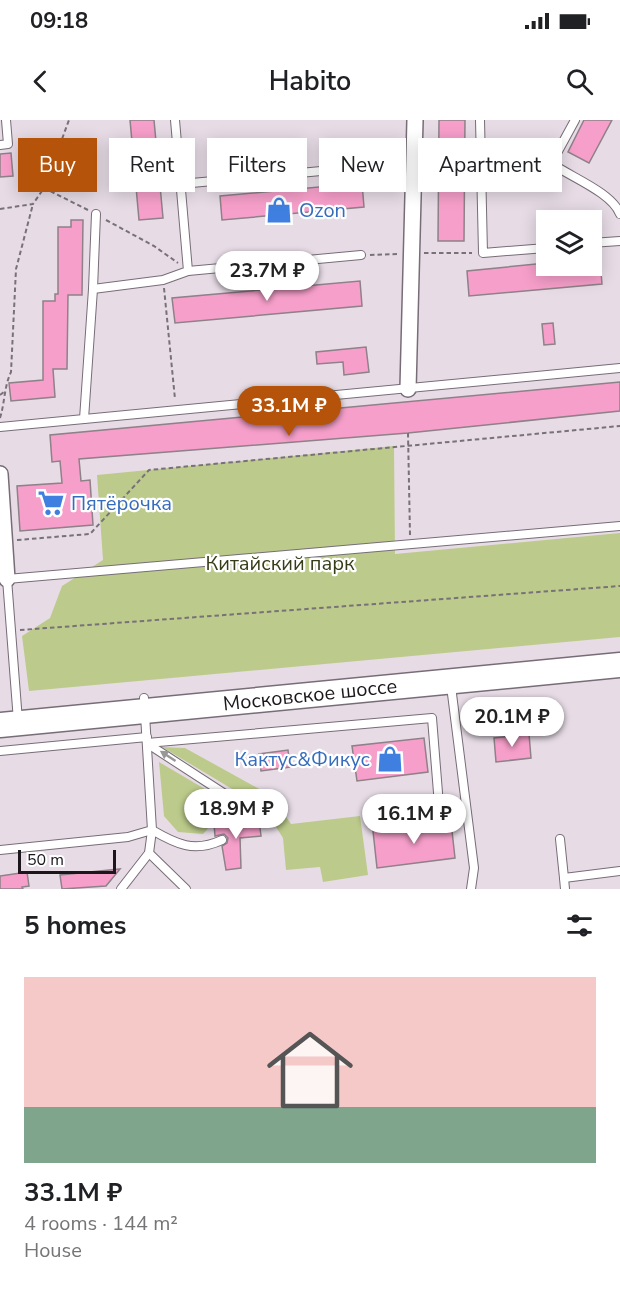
<!DOCTYPE html>
<html lang="en">
<head>
<meta charset="utf-8">
<style>
	:root { --surface:#fff; --page:#f6f6f6; --text:#202124; --muted:#757577; --accent:#b45309 }
	body { margin:0; font-family:"Nunito Sans",sans-serif; background:var(--page); color:var(--text); height:100vh; display:flex; flex-direction:column; font-size:22px; white-space:nowrap }
	* { box-sizing:border-box; margin:0 }
	p { font-size:20px; color:var(--muted) }
	.icon { flex:none; width:33px; height:33px; fill:none; stroke:currentColor; stroke-width:2; stroke-linecap:round; stroke-linejoin:round }
	.map { position:relative; height:769px; overflow:hidden }
	.side { display:flex; flex-direction:column; background:var(--surface); flex:1 }
	.side>* { flex:none }
	.hud { position:absolute; left:18px; top:18px; width:585px; height:54px; display:flex; gap:12px }
	.tools { position:absolute; left:536px; top:90px; display:grid; gap:12px }
	.tools a { display:grid; place-items:center; width:66px; height:66px; border-radius:0px; background:var(--surface); box-shadow:0 3px 15px #0003; font-size:30px }
	.scale { position:absolute; left:18px; bottom:15px; width:98px; box-sizing:border-box; padding-left:6px; border:3px solid #1a161a; border-top:0; font-size:16px; line-height:21px; white-space:nowrap; color:#1a161a; -webkit-text-stroke:4px #fff; paint-order:stroke }
	.price { position:absolute; translate:-50% -51px; padding:0 14px; border-radius:21px; background:#fff; color:#222; font-size:20px; line-height:39px; filter:drop-shadow(0 2px 3px #0008) }
	.price::after { content:''; position:absolute; left:50%; top:36px; width:18px; height:14px; margin-left:-9px; background:inherit; clip-path:polygon(0 0,100% 0,50% 100%) }
	.price.selected { background:var(--accent); color:#fff }
	ul { padding:0; list-style:none }
	li { display:grid; align-content:center; gap:12px; height:318px; padding:0 24px }
	li span { display:grid; place-items:center; height:186px; border-radius:0px; color:#555 }
	li>.icon { margin-inline-start:auto }
	span .icon { width:108px; height:108px; fill:#fffc; stroke-width:1 }
	li b { font-size:26px }
	h2 { display:flex; justify-content:space-between; align-items:center; height:72px; padding:0 24px; font-size:26px }
	.pill { padding:0 21px; border-radius:0px; background:var(--surface); box-shadow:0 3px 15px #0003; font-size:21px; line-height:54px }
	.pill.selected { background:var(--accent); color:#fff }
	.status { display:flex; justify-content:space-between; align-items:center; height:42px; padding:0 30px; background:var(--surface); direction:ltr }
	.status svg { height:16px; fill:currentColor }
	header { display:flex; justify-content:space-between; align-items:center; height:78px; padding:0 24px; background:var(--surface); font-size:27px; font-weight:600 }
	.map>svg:first-child { display:block }
</style>
</head>
<body>
<div class="status"><b>09:18</b><svg viewBox="0 0 49 12"><path d="M0 12V9h3v3zM5 12V6h3v6zM10 12V3h3v9zM15 12V0h3v12zM26 1h20v11H26zM47 4h2v5h-2z"/></svg></div>
<header><svg class="icon" aria-label="back" viewBox="0 0 24 24"><path d="M15 5l-7 7 7 7"/></svg>Habito<svg class="icon" aria-label="search" viewBox="0 0 24 24"><circle cx="10" cy="10" r="6"/><path d="M15 15l6 6"/></svg></header>
<div class="map">
<svg width="620" height="769" viewBox="0 0 620 769">
	<rect width="100%" height="100%" fill="#e7dce6"/>
	<g fill="#bccb8b">
		<path d="M394 326 395 434 620 413V517L29 571 22 516 50 498 62 466 103 440 97 355Z"/>
		<path d="M162 627 185 628 272 676 291 704 360 696 368 755 323 762 320 747 286 750 283 718 264 688Z"/>
		<path d="M159 642 210 672C212 688 216 702 203 714L178 712 164 696Z"/>
	</g>
	<g fill="#f69fca" stroke="#8e8187" stroke-width="1.5">
		<path d="M130 0H154L163 98 139 100Z"/>
		<path d="M439 0H465L464 121H438Z"/>
		<path d="M584 0H612L589 43 568 32Z"/>
		<path d="M11 33 13 56 0 57V34Z"/>
		<path d="M362 63 364 87 222 100 220 76Z"/>
		<path d="M71 100H83L82 175H68L67 249H53L55 277 11 281 9 263 43 260V181H55V174H58V107H71Z"/>
		<path d="M599 128 602 164 469 176 467 151 546 143V146H591V129Z"/>
		<path d="M360 161 362 186 175 203 172 178Z"/>
		<path d="M553 203 555 224 544 225 542 204Z"/>
		<path d="M366 227 369 252 344 255 343 242 317 244 316 232Z"/>
		<path d="M620 262V291L408 313 79 339 81 361 90 360 93 405 20 411 17 366 62 363 60 341 52 342 50 315Z"/>
		<path d="M529 614 531 638 496 642 494 618Z"/>
		<path d="M424 618 428 652 357 661 352 626Z"/>
		<path d="M288 630 290 647 261 651 259 634Z"/>
		<path d="M259 700 261 716 240 718 241 748 226 750 222 726 227 723 228 718 224 714 215 716 214 704 231 703 237 708 241 706 243 701Z"/>
		<path d="M451 702 455 738 377 748 373 711Z"/>
		<path d="M120 749 106 766 62 769 60 755Z"/>
		<path d="M27 752 29 766 22 767 23 769H0V756Z"/>
	</g>
	<g fill="none" stroke-linecap="round" stroke-linejoin="round">
		<g stroke="#766d76" stroke-width="10">
			<g id="service">
				<path d="M480 0 483 133 546 128"/>
				<path d="M575 0 557 33 554 45C573 58 612 73 620 94"/>
				<path d="M0 25 8 24 6 0"/>
				<path d="M181 64 364 47"/>
				<path d="M591 123 620 121"/>
				<path d="M188 151 361 135"/>
				<path d="M93 169 163 160 188 151 175 0"/>
				<path d="M84 299 93 169 96 94"/>
				<path d="M0 307 620 248"/>
				<path d="M451 566 474 748 471 769"/>
				<path d="M18 601 7 459 620 406"/>
				<path d="M147 623 432 598 439 685"/>
				<path d="M148 624 225 674C234 683 236 690 237 702"/>
				<path d="M0 631 147 617"/>
				<path d="M560 719 564 758 620 751"/>
				<path d="M0 730 128 717 152 710 144 578"/>
				<path d="M149 733 186 769"/>
				<path d="M564 758 565 769"/>
				<path d="M121 769 149 733 152 710C176 724 194 733 222 720"/>
			</g>
		</g>
		<g stroke="#766d76" stroke-width="18">
			<g id="minor">
				<path d="M408 269 415 0"/>
				<path d="M0 354 7 459"/>
			</g>
		</g>
		<g stroke="#766d76" stroke-width="27">
			<path id="primary" d="M0 605 620 545"/>
		</g>
		<g stroke="#787178" stroke-width="2" stroke-dasharray="4.5 3" stroke-linecap="butt">
			<path d="M370 52 381 62 400 61"/>
			<path d="M44 68 69 0"/>
			<path d="M0 89 33 84 44 68 88 90"/>
			<path d="M106 100 154 126 178 143"/>
			<path d="M424 133H472"/>
			<path d="M370 135 397 134"/>
			<path d="M164 168 175 279"/>
			<path d="M0 275 5 271"/>
			<path d="M0 298C5 282 4 267 11 252L16 149 33 84"/>
			<path d="M408 313 410 415"/>
			<path d="M17 420 90 414 149 350 620 306"/>
			<path d="M20 510 620 466"/>
		</g>
		<use href="#service" stroke="#fff" stroke-width="8"/>
		<use href="#minor" stroke="#fff" stroke-width="15"/>
		<use href="#primary" stroke="#fff" stroke-width="24"/>
	</g>
	<defs><path id="oneway-solid" d="M-6-.8H1V-3.2L6.5 0L1 3.2V.8H-6Z" transform="scale(1.5)"/></defs>
	<use fill="#989698" href="#oneway-solid" transform="translate(168 636) rotate(-147)"/>
	<defs>
		<g id="shop-bare" transform="scale(2.07)"><path d="M-5-2.5h2.3a2.7 3.5 0 0 1 5.4 0H5L5.5 6h-11ZM-1.5-2.5h3a1.5 2.3 0 0 0-3 0Z" fill="#3f7fe0" stroke="#fff" stroke-width="2.5" paint-order="stroke"/></g>
		<g id="supermarket-bare" transform="scale(2.07)"><path d="M-6-5.5h2.5l.6 2H6L4.5 2H-2.5L-4.4-4H-6ZM-1.5 3.2a1.3 1.3 0 1 0 .1 0ZM3 3.2a1.3 1.3 0 1 0 .1 0Z" fill="#3f7fe0" stroke="#fff" stroke-width="2.5" paint-order="stroke"/></g>
	</defs>
	<g fill-rule="evenodd">
		<use href="#shop-bare" x="279" y="90"/>
		<use href="#supermarket-bare" x="51" y="383"/>
		<use href="#shop-bare" x="390" y="639"/>
	</g>
	<g text-anchor="middle" dominant-baseline="central" stroke-width="4.5" stroke-linejoin="round" paint-order="stroke">
		<g font-size="20" fill="#366cbe" stroke="#fff" text-anchor="start">
			<text x="299" y="90">Ozon</text>
			<text x="71" y="383">Пятёрочка</text>
			<text x="370" y="639" text-anchor="end">Кактус&amp;Фикус</text>
		</g>
		<g font-size="20" fill="#363d18" stroke="#fff">
			<text x="280" y="443">Китайский парк</text>
		</g>
		<g font-size="20" fill="#1a161a" stroke="#fff">
			<text transform="translate(310 575) rotate(-6)">Московское шоссе</text>
		</g>
	</g>
</svg>
<div class="tools">
<a><svg class="icon" aria-label="layers" viewBox="0 0 24 24"><path d="M12 4l9 5-9 5-9-5zM3 14l9 5 9-5"/></svg></a>
</div>
<div class="scale">50 m</div>
<b class="price" style="left:267px;top:182px">23.7M ₽</b>
<b class="price selected" style="left:289px;top:317px">33.1M ₽</b>
<b class="price" style="left:512px;top:628px">20.1M ₽</b>
<b class="price" style="left:236px;top:720px">18.9M ₽</b>
<b class="price" style="left:414px;top:725px">16.1M ₽</b>
<div class="hud">
<a class="pill selected">Buy</a>
<a class="pill">Rent</a>
<a class="pill">Filters</a>
<a class="pill">New</a>
<a class="pill">Apartment</a>
</div>
</div>
<section class="side">
<h2>5 homes<svg class="icon" aria-label="filters" viewBox="0 0 24 24"><path d="M4 7h16M4 17h16"/><circle cx="9" cy="7" r="2"/><circle cx="15" cy="17" r="2"/></svg></h2>
<ul>
<li><span style="background:linear-gradient(#f6c9c9 70%,#7fa58c 0)"><svg class="icon" aria-label="home" viewBox="0 0 24 24"><path d="M3 11l9-7 9 7M6 9v11h12V9"/></svg></span><div><b>33.1M ₽</b><p>4 rooms · 144 m²</p><p>House</p></div></li>
</ul>
</section>
</body>
</html>
